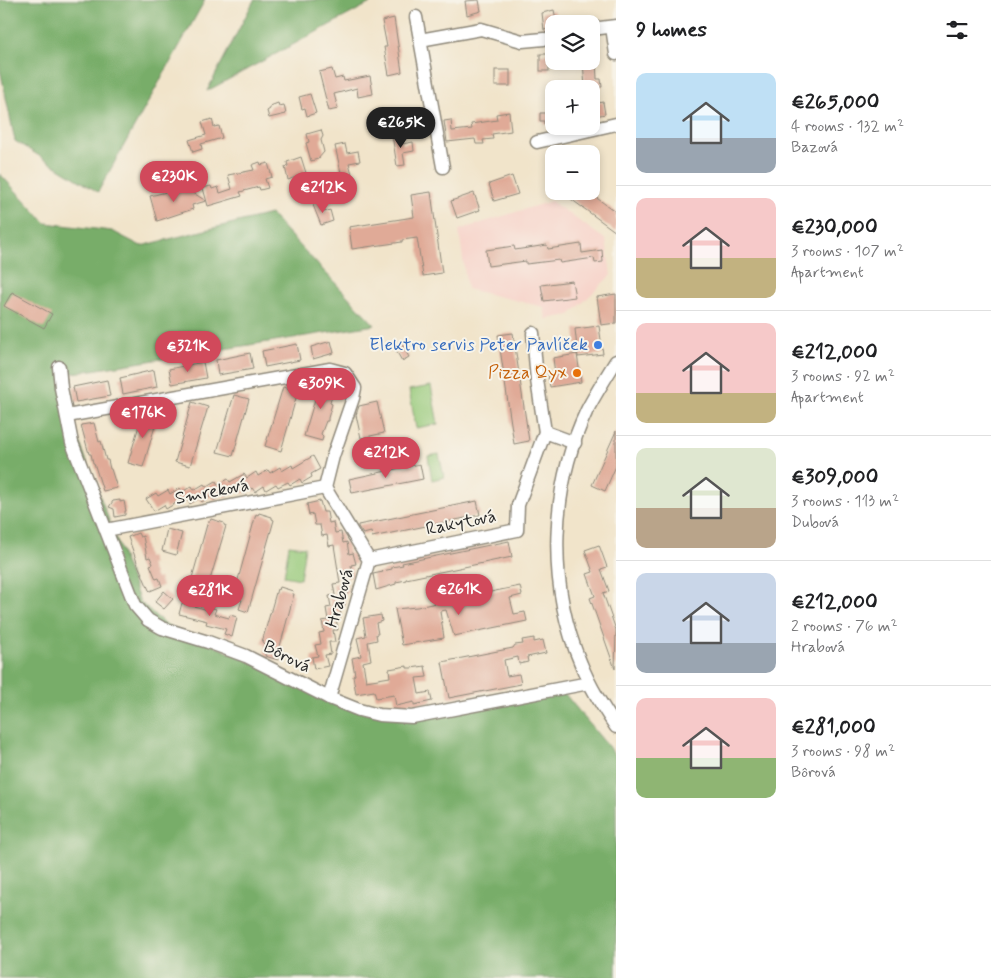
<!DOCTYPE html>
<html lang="en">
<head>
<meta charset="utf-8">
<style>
	:root { --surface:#fff; --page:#f6f6f6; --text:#202124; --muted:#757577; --line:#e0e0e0; --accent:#d1495b }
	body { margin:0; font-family:Mynerve,sans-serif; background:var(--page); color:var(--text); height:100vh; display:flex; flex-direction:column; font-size:19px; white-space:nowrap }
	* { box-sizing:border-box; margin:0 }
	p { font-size:16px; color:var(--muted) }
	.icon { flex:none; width:28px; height:28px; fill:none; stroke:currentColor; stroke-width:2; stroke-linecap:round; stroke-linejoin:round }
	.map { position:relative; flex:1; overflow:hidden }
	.panel { display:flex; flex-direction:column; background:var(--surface); width:375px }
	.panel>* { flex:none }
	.fabs { position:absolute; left:545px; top:15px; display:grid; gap:10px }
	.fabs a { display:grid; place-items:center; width:55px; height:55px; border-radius:10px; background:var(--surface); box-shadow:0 2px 8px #0003; font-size:25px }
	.price { position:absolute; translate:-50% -42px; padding:0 11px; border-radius:18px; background:var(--accent); color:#fff; font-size:16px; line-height:32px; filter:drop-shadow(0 1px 2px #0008) }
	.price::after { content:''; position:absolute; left:50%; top:30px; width:15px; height:11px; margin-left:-8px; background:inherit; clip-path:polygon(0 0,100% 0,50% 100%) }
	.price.active { background:#222; color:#fff }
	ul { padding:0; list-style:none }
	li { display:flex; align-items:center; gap:15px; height:125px; padding:0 20px }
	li+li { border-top:1px solid var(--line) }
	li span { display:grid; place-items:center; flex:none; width:140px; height:100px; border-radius:10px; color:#555 }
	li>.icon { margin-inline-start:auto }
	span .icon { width:60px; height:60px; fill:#fffc; stroke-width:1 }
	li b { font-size:21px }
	h2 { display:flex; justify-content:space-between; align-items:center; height:60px; padding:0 20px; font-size:21px }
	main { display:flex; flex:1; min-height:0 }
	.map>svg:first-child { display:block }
</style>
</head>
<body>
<main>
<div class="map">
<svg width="616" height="978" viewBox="0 0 616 978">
	<rect width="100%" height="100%" fill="#f7f3e8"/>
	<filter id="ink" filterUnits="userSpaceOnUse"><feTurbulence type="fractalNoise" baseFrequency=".02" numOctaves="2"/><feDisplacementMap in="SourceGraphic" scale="10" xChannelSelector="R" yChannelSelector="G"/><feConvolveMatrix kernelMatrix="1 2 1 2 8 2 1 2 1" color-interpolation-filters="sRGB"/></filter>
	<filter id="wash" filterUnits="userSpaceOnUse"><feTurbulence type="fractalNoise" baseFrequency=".0096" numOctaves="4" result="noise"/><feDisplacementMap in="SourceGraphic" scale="20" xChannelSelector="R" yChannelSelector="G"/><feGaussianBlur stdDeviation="1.12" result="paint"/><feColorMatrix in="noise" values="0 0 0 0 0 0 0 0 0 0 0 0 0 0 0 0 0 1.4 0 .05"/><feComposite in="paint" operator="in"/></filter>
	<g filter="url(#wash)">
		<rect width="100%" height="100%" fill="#f1e4ca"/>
		<path fill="#f7d1c8" d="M551 201 606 240 611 275 570 315 546 319 544 307 467 289 459 230Z"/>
		<g fill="#96c979" stroke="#607a52">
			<path d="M431 386 438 424 416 428 409 390Z"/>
			<path d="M439 454 444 477 432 480 428 456Z"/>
			<path d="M289 545 305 547 300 579 284 576Z"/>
		</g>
		<g fill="#78ad69" stroke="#526c4a">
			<path d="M0 0H205L98 192 15 141 0 69Z"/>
			<path d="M254 0H376L207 91Z"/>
			<path d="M0 174 46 223 112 231 141 246 270 214 375 325 67 374 73 425 140 602 165 624 366 713H431L560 688 616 756V978H0Z"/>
		</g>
		<g id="blocks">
			<g fill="#e0aa97">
				<path d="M479 0 481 11 467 15 465 1Z"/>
				<path d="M554 10 557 24H554V28L544 30 542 13Z"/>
				<path d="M394 18 402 72 389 75 384 47H387L382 21Z"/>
				<rect x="540" y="54" width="9" height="17"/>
				<path d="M583 61H596L597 79H601L602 87 585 88Z"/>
				<path d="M332 69 335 79 343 77 344 81 370 76 373 94 358 97 357 88 334 94 338 109 329 111 319 72Z"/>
				<rect x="495" y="70" width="15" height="16"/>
				<path d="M310 94 316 113 307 116 305 108 302 109 299 97Z"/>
				<path d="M603 102 605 114 591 117V104Z"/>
				<path d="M278 103 279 106 284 105 286 114 269 118 267 111 270 109V106Z"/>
				<path d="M509 112 511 131 492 134 493 139 483 140 484 144H476L475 139 447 142 444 121 451 120 452 131 472 129 471 124 497 120 496 114Z"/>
				<path d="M540 113H554V124H544V121H540Z"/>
				<path d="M212 119 214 127 219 126 222 138 201 144 202 149 193 152 189 140 206 135 202 122Z"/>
				<path d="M321 130 323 136 321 140 324 152 318 159 311 161 306 143 309 142 307 134Z"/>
				<path d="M400 134 402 144 413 142 414 151 403 153 405 165 397 166 392 135Z"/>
				<path d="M345 144 347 153 358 151 360 161 349 163 352 174 342 177 335 146Z"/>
				<path d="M301 157 306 173 288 180 285 167 288 166 287 162Z"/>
				<path d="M260 162 261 165 268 163 272 177 265 179 268 188 260 190 259 187 240 192 242 196 208 206 203 188 211 186 212 189 218 187 220 193 232 189 228 175 254 170 252 165Z"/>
				<path d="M512 176 518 194 494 201 489 184Z"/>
				<path d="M187 187V189L206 201 192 205 193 209 157 221 150 196Z"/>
				<path d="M560 191H587L616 212V232Z"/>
				<path d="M431 192 442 273 423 276 417 238 402 240V242L352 249 349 227 414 217 411 195Z"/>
				<path d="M474 193 480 210 457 218 451 201Z"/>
				<path d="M321 202 324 212 330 210 333 221 321 225 313 205Z"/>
				<path d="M581 244 582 253 602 250 603 262 595 263 594 258 560 263 559 260 526 264V261L488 266 486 250 514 246 515 250 547 245 548 249Z"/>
				<path d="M572 281 575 297 544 301 541 285Z"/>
				<path d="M12 292 52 314 44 328 4 306Z"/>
				<path d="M616 294V323L601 325 597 297Z"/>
				<path d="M599 326 603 354 578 357 575 329Z"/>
				<path d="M513 333 529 441 514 444 498 335Z"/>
				<path d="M331 341 334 353 313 359 311 347Z"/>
				<path d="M401 343 409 357 402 361 394 347Z"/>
				<path d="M297 344 300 360 265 367 262 351Z"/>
				<path d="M250 353 253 369 218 375 216 360Z"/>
				<path d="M577 354 581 382 550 387 548 375 555 374 553 358Z"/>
				<path d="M203 362 206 378 172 384 169 369Z"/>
				<path d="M154 370 157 387 123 394 120 378Z"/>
				<path d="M327 378 336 380 330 403 332 404 328 418V421H326L321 434 323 436 322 441 304 436 321 379Z"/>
				<path d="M107 380 110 396 76 402 73 387Z"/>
				<path d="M283 387 298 391 281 451 265 446Z"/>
				<path d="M234 395 249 399 233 456 217 452Z"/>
				<path d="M192 402 208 407 190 466 175 462Z"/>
				<path d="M377 402 384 433 361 438 356 415 359 406Z"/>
				<path d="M143 412 158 416 143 467 128 463Z"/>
				<path d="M94 423 99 442 101 441 106 460H108L110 469H111L117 488 103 491 94 463H93L91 454H89L81 425Z"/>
				<path d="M616 431V466L605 491 592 485Z"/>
				<path d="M313 456 320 469 311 474 312 477 302 483 300 479 290 485 288 482 278 487 276 484 266 490 264 486 255 492 252 488 243 494 239 489 225 497 223 494 214 500 211 496 202 502 199 498 190 504 187 500 178 506 176 503 166 509 164 505 154 511 146 499 156 493 158 496 168 490 170 494 180 488 182 492 192 486 194 490 204 484 206 487 216 481 218 485 228 479 230 482 244 474 247 478 256 472 258 476 268 470 270 473 280 467 282 471 292 465 293 468Z"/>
				<path d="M420 464 423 479 352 493 349 479Z"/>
				<path d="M120 500V502L124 501 126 511H125V515L115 517 114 509 109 507 113 501Z"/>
				<path d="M320 501 323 512H327L329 523 333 522 335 533 341 532 343 543 347 542 349 554 353 553 356 564 351 565 353 576 346 578 348 593 343 594 345 605 340 606 341 617 336 618 338 630H333L335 642H329L331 654 325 655 328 666 314 669 312 657 318 656 315 645 321 644 319 633 324 632 322 621 328 620 326 608 331 607 329 596 335 595 333 584 340 583 334 545 329 546 327 535 322 536 320 525H315L313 514 309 515 307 504Z"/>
				<path d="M477 501 480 515 372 537 371 532 363 534 358 527V525Z"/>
				<path d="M259 513 272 517V519L274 520 248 612 239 609 242 600 233 598 256 514 258 515Z"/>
				<path d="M211 519 224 523V525L226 526 207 590 190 585 208 521H210Z"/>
				<path d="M167 529 182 533 176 555 162 551Z"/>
				<path d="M138 533 140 537 143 536 147 558 150 557 153 564 150 565 156 579 159 578 162 586 150 591 149 590 138 565 128 537Z"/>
				<path d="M509 541 512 557 406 579V580L396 582V584L376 590 373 574 383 572 382 571 392 569V567L403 565 402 563Z"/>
				<path d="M599 545 607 567 601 569 609 591 603 593 616 630 615 669 590 598 595 596 587 574 593 572 585 550Z"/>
				<path d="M520 586 522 595 510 598 514 614 525 612 527 621 454 636 446 610 440 611 444 638 402 645 395 609 417 607Z"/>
				<path d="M280 587 293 591 292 594H294L279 650 283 651 281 659 279 658 278 660 265 656 266 654 264 653 266 646 262 642 277 589 279 590Z"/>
				<path d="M164 591 173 599 164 609 155 602Z"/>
				<path d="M187 601 194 603 193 606 208 610 209 607 216 609 214 614 229 618 230 615 237 617 232 637 224 634 226 629 206 624 207 621 179 614 182 603 186 604Z"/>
				<path d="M381 615 382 621 376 623 378 634H376L377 640 368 642 371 660 363 662 366 681 390 677 389 669 407 666V668H411L425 666 427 677 416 678 419 694 430 692 432 701 414 705V702L396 706 394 695 376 698 374 691 356 694 353 676 355 675 352 658 361 656 357 638 366 636 363 618Z"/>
				<path d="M534 638V642L543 640 546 653 527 657 528 662 519 664 518 657 504 660 507 676 519 674 521 684 449 698 442 662 513 648 515 645 523 644 522 640Z"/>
			</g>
		</g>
	</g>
	<g filter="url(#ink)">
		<use href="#blocks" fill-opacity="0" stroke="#8e887a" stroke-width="1"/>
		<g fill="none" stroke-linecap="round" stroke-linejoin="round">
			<g stroke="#8e887a" stroke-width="15">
				<g id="minor">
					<path d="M416 17 443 167"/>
					<path d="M612 27 616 54"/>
					<path d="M592 29 616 26"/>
					<path d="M420 40 481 29 522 41 544 39"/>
					<path d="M537 142 616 124"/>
					<path d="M533 333 537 380 545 432"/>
					<path d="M616 361C606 377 596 393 587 410 550 488 547 585 581 664 590 687 603 707 616 727"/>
					<path d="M59 367 61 388 72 443 135 605 148 620 162 628 208 642 246 656 329 698 359 710 379 715 412 717 589 683"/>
					<path d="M67 416 330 369 345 373 355 388 353 398 333 456 325 488"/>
					<path d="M325 488 369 560 329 698"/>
					<path d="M106 530 325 488"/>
					<path d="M369 560 517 530 518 505 545 432 575 443"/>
				</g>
			</g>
			<use href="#minor" stroke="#fff" stroke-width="12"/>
		</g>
	</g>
	<circle fill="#3f7fe0" stroke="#f7f3e8" stroke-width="2" cx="598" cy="345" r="5"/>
	<circle fill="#e8710a" stroke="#f7f3e8" stroke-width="2" cx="577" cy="373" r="5"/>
	<g text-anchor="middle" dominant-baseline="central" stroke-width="4" stroke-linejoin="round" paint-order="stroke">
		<g font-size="18" fill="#366cbe" stroke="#f7f3e8" text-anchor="end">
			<text x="588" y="345">Elektro servis Peter Pavlíček</text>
		</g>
		<g font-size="18" fill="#c56008" stroke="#f7f3e8" text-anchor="end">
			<text x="567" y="373">Pizza Qyx</text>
		</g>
		<g font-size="18" fill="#2b2b2b" stroke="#f7f3e8">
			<text transform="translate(212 492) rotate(-11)">Smreková</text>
			<text transform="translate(461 523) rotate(-11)">Rakytová</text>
			<text transform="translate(340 598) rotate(-74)">Hrabová</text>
			<text transform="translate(287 657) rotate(27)">Bôrová</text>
		</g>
	</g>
</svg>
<div class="fabs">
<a><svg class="icon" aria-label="layers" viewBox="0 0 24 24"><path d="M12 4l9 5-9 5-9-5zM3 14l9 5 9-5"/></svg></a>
<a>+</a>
<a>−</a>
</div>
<b class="price active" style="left:401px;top:149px">€265K</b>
<b class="price" style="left:174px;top:203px">€230K</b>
<b class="price" style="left:323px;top:214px">€212K</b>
<b class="price" style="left:188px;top:373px">€321K</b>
<b class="price" style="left:321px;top:410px">€309K</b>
<b class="price" style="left:143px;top:439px">€176K</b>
<b class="price" style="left:386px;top:479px">€212K</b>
<b class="price" style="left:459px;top:616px">€261K</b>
<b class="price" style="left:210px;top:617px">€281K</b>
</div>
<section class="panel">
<h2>9 homes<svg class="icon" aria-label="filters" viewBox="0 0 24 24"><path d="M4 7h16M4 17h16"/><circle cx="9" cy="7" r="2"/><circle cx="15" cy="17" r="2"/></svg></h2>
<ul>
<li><span style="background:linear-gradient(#bfe0f5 65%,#9aa5b1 0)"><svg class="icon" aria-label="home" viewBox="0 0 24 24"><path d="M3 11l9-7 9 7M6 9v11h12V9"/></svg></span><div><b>€265,000</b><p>4 rooms · 132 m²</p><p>Bazová</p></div></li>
<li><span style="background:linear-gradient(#f6c9c9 60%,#c2b280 0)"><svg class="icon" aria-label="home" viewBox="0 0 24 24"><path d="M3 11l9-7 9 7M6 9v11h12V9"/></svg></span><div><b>€230,000</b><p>3 rooms · 107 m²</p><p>Apartment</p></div></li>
<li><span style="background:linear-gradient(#f6c9c9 70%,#c2b280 0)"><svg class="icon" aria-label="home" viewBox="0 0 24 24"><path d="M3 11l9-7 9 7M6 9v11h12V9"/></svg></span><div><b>€212,000</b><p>3 rooms · 92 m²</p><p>Apartment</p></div></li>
<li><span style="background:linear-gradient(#dfe7d0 60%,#b9a48a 0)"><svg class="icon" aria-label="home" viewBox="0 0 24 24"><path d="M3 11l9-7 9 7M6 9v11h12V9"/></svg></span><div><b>€309,000</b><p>3 rooms · 113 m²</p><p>Dubová</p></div></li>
<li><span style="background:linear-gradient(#c9d6e8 70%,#9aa5b1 0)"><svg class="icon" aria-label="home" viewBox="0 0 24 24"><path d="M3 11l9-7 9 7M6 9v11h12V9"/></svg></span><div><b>€212,000</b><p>2 rooms · 76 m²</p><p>Hrabová</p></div></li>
<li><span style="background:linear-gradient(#f6c9c9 60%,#8fb573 0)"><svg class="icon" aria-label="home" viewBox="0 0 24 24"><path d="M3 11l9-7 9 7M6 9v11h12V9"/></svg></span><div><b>€281,000</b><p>3 rooms · 98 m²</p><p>Bôrová</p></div></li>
</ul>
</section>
</main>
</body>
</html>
